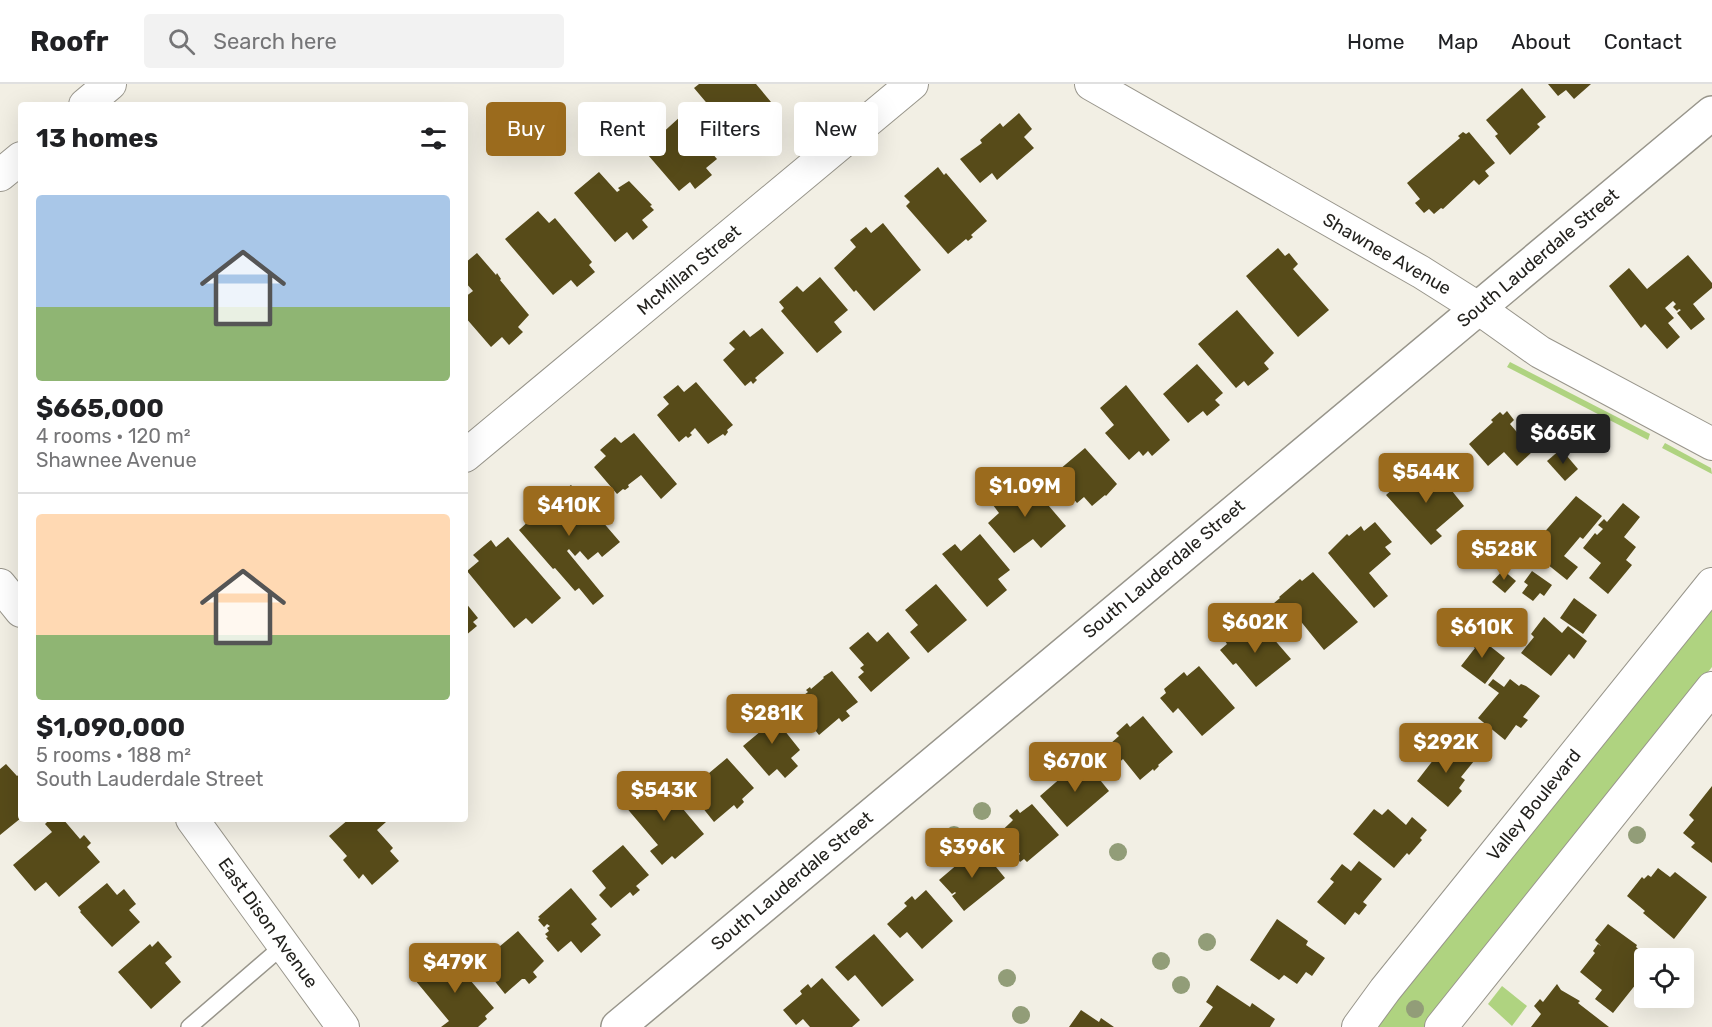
<!DOCTYPE html>
<html lang="en">
<head>
<meta charset="utf-8">
<style>
	:root { --surface:#fff; --page:#f2f2f2; --text:#202124; --muted:#757577; --line:#e0e0e0; --accent:#9b6b1d }
	body { margin:0; font-family:Rubik,sans-serif; background:var(--page); color:var(--text); height:100vh; display:flex; flex-direction:column; font-size:22px; white-space:nowrap }
	* { box-sizing:border-box; margin:0 }
	p { font-size:20px; color:var(--muted) }
	.icon { flex:none; width:33px; height:33px; fill:none; stroke:currentColor; stroke-width:2; stroke-linecap:round; stroke-linejoin:round }
	.map { position:relative; flex:1; overflow:hidden }
	.panel { position:absolute; left:18px; top:18px; width:450px; height:720px; display:flex; flex-direction:column; background:var(--surface); border-radius:6px; box-shadow:0 6px 24px #0002 }
	.panel>* { flex:none }
	.guide { position:absolute; left:486px; top:18px; width:570px; height:54px; display:flex; gap:12px }
	.fabs { position:absolute; left:1634px; top:864px; display:grid; gap:12px }
	.fabs a { display:grid; place-items:center; width:60px; height:60px; border-radius:6px; background:var(--surface); box-shadow:0 6px 24px #0002; font-size:30px }
	.price { position:absolute; translate:-50% -51px; padding:0 14px; border-radius:6px; background:var(--accent); color:#fff; font-size:20px; line-height:39px; filter:drop-shadow(0 2px 3px #0008) }
	.price::after { content:''; position:absolute; left:50%; top:36px; width:18px; height:14px; margin-left:-9px; background:inherit; clip-path:polygon(0 0,100% 0,50% 100%) }
	.price.on { background:#222; color:#fff }
	ul { padding:0; list-style:none }
	li { display:grid; align-content:center; gap:12px; height:318px; padding:0 18px }
	li+li { border-top:2px solid var(--line) }
	li span { display:grid; place-items:center; height:186px; border-radius:6px; color:#555 }
	li>.icon { margin-inline-start:auto }
	span .icon { width:108px; height:108px; fill:#fffc; stroke-width:1 }
	li b { font-size:26px }
	h2 { display:flex; justify-content:space-between; align-items:center; height:72px; padding:0 18px; font-size:26px }
	.pill { padding:0 21px; border-radius:6px; background:var(--surface); box-shadow:0 6px 24px #0002; font-size:21px; line-height:54px }
	.pill.on { background:var(--accent); color:#fff }
	header { display:flex; align-items:center; gap:36px; box-sizing:border-box; height:84px; padding:0 30px; background:var(--surface); border-bottom:2px solid var(--line) }
	header strong { font-size:28px }
	nav { display:flex; gap:33px; margin-inline-start:auto; font-size:21px }
	.search { width:420px; height:54px; background:var(--page); display:flex; align-items:center; gap:15px; box-sizing:border-box; padding:0 21px; border-radius:6px; color:var(--muted); font-size:22px }
	.map>svg:first-child { display:block }
</style>
</head>
<body>
<header>
<strong>Roofr</strong>
<div class="search"><svg class="icon" aria-label="search" viewBox="0 0 24 24"><circle cx="10" cy="10" r="6"/><path d="M15 15l6 6"/></svg>Search here</div>
<nav><a>Home</a><a>Map</a><a>About</a><a>Contact</a></nav>
</header>
<div class="map">
<svg width="1712" height="943" viewBox="0 0 1712 943">
	<rect width="100%" height="100%" fill="#f2efe4"/>
	<g fill="#afd380">
		<path d="M1510 278 1650 350 1648 356 1507 283Z"/>
		<path d="M1665 359 1711 384 1712 390 1662 364Z"/>
		<path d="M1712 523V583L1424 943H1376L1406 903Z"/>
		<path d="M1502 902 1527 922 1512 942 1488 920Z"/>
	</g>
	<g fill="#574b19">
		<path d="M699 0H756L776 24 764 34 771 41 757 53 750 46 738 56 694 4Z"/>
		<path d="M1548 0H1591L1574 15 1566 6 1558 12Z"/>
		<path d="M1522 4 1546 33 1537 40 1540 43 1510 71 1495 52 1498 50 1486 36Z"/>
		<path d="M1019 29 1032 45 1024 53 1034 64 997 96 992 89 980 99 960 75 982 59 980 56 1000 39 1003 43Z"/>
		<path d="M681 32 717 75 706 84 712 91 695 105 690 98 679 107 636 57 652 44 659 52Z"/>
		<path d="M1463 48 1466 50 1469 48 1495 79 1485 87 1489 92 1479 101 1474 96 1443 125 1441 124 1434 130 1429 125 1424 129 1415 119 1420 115 1407 99 1460 54 1458 52Z"/>
		<path d="M938 83 944 91 946 89 987 137 971 151 973 153 968 157 966 155 948 170 906 122 910 118 904 112Z"/>
		<path d="M599 88 617 108 620 106 618 104 629 97 652 121 650 122 654 126 642 136 648 143 633 156 627 148 615 158 574 109Z"/>
		<path d="M538 127 549 139 555 134 592 178 589 181 595 188 577 203 571 196 553 211 505 155Z"/>
		<path d="M883 139 921 186 874 227 856 206 854 208 834 184 856 163 850 156 866 143 871 149Z"/>
		<path d="M1278 164 1285 172 1289 169 1298 180 1293 185 1329 226 1298 253 1246 192Z"/>
		<path d="M477 169 496 191 497 189 501 195 500 196 529 231 518 243 523 248 509 261 502 253 491 263 465 233V213L473 207 465 198V179Z"/>
		<path d="M1688 171 1712 199V204L1693 220 1705 235 1691 246 1677 229 1681 226 1679 225 1677 227 1673 223 1676 220 1673 217 1665 224 1674 234 1668 239 1680 253 1667 265 1645 240 1641 244 1609 202 1629 184 1647 205Z"/>
		<path d="M820 193 848 226 834 238 842 248 817 269 781 227 784 224 779 218 797 202 803 208Z"/>
		<path d="M1237 226 1274 269 1264 279 1269 285 1248 302 1244 297 1236 304 1198 260Z"/>
		<path d="M762 244 784 269 755 294 757 296 753 300 751 297 745 302 723 276 735 265 729 259 744 246 750 253Z"/>
		<path d="M1197 280 1223 309 1215 316 1220 321 1207 332 1203 327 1188 339 1163 310Z"/>
		<path d="M696 298 733 341 727 346 728 348 725 352 723 350 708 360 695 344 690 349 692 351 688 354 686 352 679 358 657 331 669 320 663 313 678 301 684 308Z"/>
		<path d="M1126 301 1170 356 1152 372 1148 367 1143 372 1139 367 1129 376 1105 349 1114 341 1100 324Z"/>
		<path d="M1507 327 1514 336 1510 340 1533 367 1517 382 1504 368 1488 382 1469 360 1493 338 1491 336 1500 328 1503 331Z"/>
		<path d="M634 349 677 400 661 415 641 391 628 401 629 403 625 406 623 405 617 410 594 383 606 372 600 366 615 353 621 359Z"/>
		<path d="M1085 364 1117 400 1106 412 1105 411 1092 422 1084 413 1077 419 1053 391Z"/>
		<path d="M1561 365 1578 385 1565 397 1547 377Z"/>
		<path d="M1436 387 1464 422 1436 446 1442 452 1431 461 1386 411 1410 390 1419 401Z"/>
		<path d="M1025 394 1066 442 1041 464 1033 455 1014 469 988 439 999 429 993 421Z"/>
		<path d="M571 401 620 458 602 473 598 468 588 476 580 467 575 472 569 465 567 467 604 512 593 521 579 504 575 507 555 484 553 485 519 446 542 425 537 417 553 403 559 410Z"/>
		<path d="M1576 412 1602 432 1583 455 1580 453 1564 472 1578 483 1567 496 1532 468 1544 454 1541 452Z"/>
		<path d="M1623 419 1640 433 1624 453 1636 463 1626 476 1632 481 1608 510 1589 494 1601 479 1583 464 1595 449 1597 451 1603 445 1598 441 1604 435 1607 438Z"/>
		<path d="M1375 438 1392 458 1385 463 1391 470 1369 489 1388 512 1374 524 1328 469 1347 450 1349 452 1361 442 1364 447Z"/>
		<path d="M980 450 1010 486 998 495 1007 506 987 523 942 470 955 460 961 467Z"/>
		<path d="M508 453 561 514 532 540 526 534 514 544 467 487 479 477 473 471 491 456 496 463Z"/>
		<path d="M1503 486 1516 497 1505 509 1492 498Z"/>
		<path d="M1532 487 1552 501 1544 512 1540 509 1533 517 1522 509 1528 501 1524 498Z"/>
		<path d="M1313 488 1358 538 1324 566 1294 529 1287 535 1274 519 1280 514 1279 513 1300 495 1302 497Z"/>
		<path d="M936 500 967 536 928 569 910 548 918 541 905 526Z"/>
		<path d="M1574 514 1597 531 1583 550 1560 534Z"/>
		<path d="M465 518 478 534 473 538 477 542 465 552Z"/>
		<path d="M1544 533 1562 549 1568 542 1587 557 1574 575 1569 570 1551 592 1521 569 1534 553 1531 550Z"/>
		<path d="M1254 538 1263 549 1264 547 1268 552 1266 553 1269 556 1272 553 1291 575 1256 603 1236 579 1233 581 1220 566 1227 560 1225 557 1229 554 1227 552 1240 544 1243 548Z"/>
		<path d="M868 548 877 558 888 548 910 574 871 608 858 593 864 588 860 584 864 581 849 564Z"/>
		<path d="M1472 548 1505 574 1485 600 1461 582 1475 564 1465 556Z"/>
		<path d="M1199 582 1235 624 1202 652 1178 624 1173 629 1160 614 1166 609 1164 605 1184 588 1187 592Z"/>
		<path d="M832 587 858 618 846 627 850 632 842 638 839 634 819 651 807 636 812 632 809 627 811 625 807 621 804 623 801 619 804 617 801 613 808 608 806 606 810 603 811 605 824 594 823 593Z"/>
		<path d="M1493 595 1504 603 1510 595 1519 602 1521 600 1526 602 1540 612 1523 633 1528 636 1521 644 1516 641 1505 656 1478 634 1499 609 1488 601Z"/>
		<path d="M765 622 800 666 791 674 798 682 785 694 777 685 769 692 743 662 761 647 750 634Z"/>
		<path d="M1143 632 1173 668 1158 681 1159 682 1154 687 1153 685 1140 696 1123 675 1115 682 1102 667 1119 652 1116 649 1127 639 1130 643Z"/>
		<path d="M1447 660 1456 667 1458 665 1474 677 1461 693 1465 696 1459 704 1462 707 1448 723 1417 697 1434 675 1432 673 1436 668 1438 670Z"/>
		<path d="M727 674 754 704 742 715 744 718 737 725 734 721 714 738 702 723 710 716 696 700Z"/>
		<path d="M1083 675 1109 707 1067 743 1040 712 1063 692 1061 689 1069 682 1071 685Z"/>
		<path d="M6 680 17 692 21 689V734L0 751V685Z"/>
		<path d="M657 694 704 750 675 775 672 772 662 781 650 767 658 761 625 722Z"/>
		<path d="M1712 702V779L1691 763 1695 759 1683 749 1694 736 1689 731Z"/>
		<path d="M1032 720 1059 751 1027 778 1024 775 1020 778 1016 773 1020 770 1013 762 1006 768 994 754 1010 739 1013 736 1009 732 1017 725 1020 729Z"/>
		<path d="M1374 725 1382 731 1388 725 1406 741 1412 733 1427 746 1420 754 1422 756 1409 771 1407 769 1394 784 1353 750Z"/>
		<path d="M50 735H63L80 755 84 751 91 759 87 763 100 778 59 813 46 798 35 807 13 781 52 748 45 740Z"/>
		<path d="M349 735H384L386 738 377 746 393 764 390 767 399 777 372 801 363 790 359 795 343 776 347 772 329 752Z"/>
		<path d="M623 761 649 791 636 802 640 806 633 812 630 808 611 824 599 811 606 804 592 787Z"/>
		<path d="M979 762 1005 794 964 827 952 812 956 809 955 808 952 810 939 796Z"/>
		<path d="M1359 777 1382 795 1363 818 1367 821 1359 831 1355 828 1345 841 1317 818 1334 798 1330 795 1342 780 1351 787Z"/>
		<path d="M1658 784 1670 793 1675 788 1707 813 1674 855 1643 829 1645 827 1627 812 1642 793 1644 795 1648 791 1651 793Z"/>
		<path d="M107 799 117 811 124 805 136 820 129 826 140 838 112 863 80 828 81 827 78 823Z"/>
		<path d="M571 804 597 835 591 840 601 851 581 869 571 857 558 868 546 854 548 853 545 850 549 847 547 844 550 842 547 840 544 843 538 836 540 834 538 833Z"/>
		<path d="M926 806 953 837 922 865 907 848 900 854 887 840 907 822 904 819 912 812 915 816Z"/>
		<path d="M1277 835 1308 857 1306 861 1325 874 1312 892 1306 888 1297 900 1284 891 1279 896 1250 876Z"/>
		<path d="M1608 840 1637 861 1636 863 1650 874H1644V890L1613 929 1595 915 1602 906 1580 888 1595 869 1593 867 1598 860 1601 862 1595 856Z"/>
		<path d="M518 847 544 877 533 888 537 893 529 900 525 895H522L505 910 493 895 500 888 487 873Z"/>
		<path d="M874 850 914 896 882 923 855 891 848 897 835 883Z"/>
		<path d="M158 857 172 873 165 879 181 898 151 925 118 888 150 860 152 863Z"/>
		<path d="M447 869 494 924 485 932 487 935 478 943H441L449 937 415 896Z"/>
		<path d="M822 894 860 936 852 943H810L803 935 796 941 783 926 802 910 800 907 808 900 811 904Z"/>
		<path d="M1557 900 1561 906 1580 917 1578 919 1609 943H1531L1541 930 1534 922 1540 915 1543 918Z"/>
		<path d="M1217 901 1250 923 1252 919 1275 935 1270 943H1199L1213 923 1206 918Z"/>
		<path d="M1081 926 1099 938 1101 934 1114 943H1069Z"/>
	</g>
	<g fill="none" stroke-linecap="round" stroke-linejoin="round">
		<g stroke="#98958b" stroke-width="18">
			<path id="service" d="M189 943 284 861"/>
		</g>
		<g stroke="#98958b" stroke-width="34">
			<g id="minor">
				<path d="M1091 0 1421 188 1478 224 1540 268 1712 360"/>
				<path d="M85 21 110 0"/>
				<path d="M0 91 21 74"/>
				<path d="M465 372 912 0"/>
				<path d="M0 501 21 527"/>
				<path d="M192 735 343 943"/>
				<path d="M1358 943 1385 906 1712 500"/>
				<path d="M1441 943 1712 604"/>
			</g>
		</g>
		<g stroke="#98958b" stroke-width="36">
			<path id="tertiary" d="M618 943 1712 29"/>
		</g>
		<use href="#service" stroke="#fff" stroke-width="15"/>
		<use href="#minor" stroke="#fff" stroke-width="32"/>
		<use href="#tertiary" stroke="#fff" stroke-width="33"/>
	</g>
	<g fill="#929d78">
		<circle cx="982" cy="727" r="9"/>
		<circle cx="954" cy="751" r="9"/>
		<circle cx="1637" cy="751" r="9"/>
		<circle cx="1118" cy="768" r="9"/>
		<circle cx="1207" cy="858" r="9"/>
		<circle cx="1161" cy="877" r="9"/>
		<circle cx="1007" cy="894" r="9"/>
		<circle cx="1181" cy="901" r="9"/>
		<circle cx="1415" cy="925" r="9"/>
		<circle cx="1021" cy="931" r="9"/>
	</g>
	<g text-anchor="middle" dominant-baseline="central" stroke-width="6" stroke-linejoin="round" paint-order="stroke">
		<g font-size="18" fill="#23221e" stroke="#fff">
			<text transform="translate(1387 170) rotate(30)">Shawnee Avenue</text>
			<text transform="translate(1538 174) rotate(-40)">South Lauderdale Street</text>
			<text transform="translate(689 186) rotate(-40)">McMillan Street</text>
			<text transform="translate(1164 485) rotate(-40)">South Lauderdale Street</text>
			<text transform="translate(1534 721) rotate(-51)">Valley Boulevard</text>
			<text transform="translate(792 797) rotate(-40)">South Lauderdale Street</text>
			<text transform="translate(268 839) rotate(54)">East Dison Avenue</text>
		</g>
	</g>
</svg>
<div class="fabs">
<a><svg class="icon" aria-label="locate" viewBox="0 0 24 24"><circle cx="12" cy="12" r="6"/><path d="M12 2v4M12 18v4M2 12h4M18 12h4"/></svg></a>
</div>
<b class="price on" style="left:1563px;top:381px">$665K</b>
<b class="price" style="left:1426px;top:420px">$544K</b>
<b class="price" style="left:1025px;top:434px">$1.09M</b>
<b class="price" style="left:569px;top:453px">$410K</b>
<b class="price" style="left:1504px;top:497px">$528K</b>
<b class="price" style="left:1255px;top:570px">$602K</b>
<b class="price" style="left:1482px;top:575px">$610K</b>
<b class="price" style="left:772px;top:661px">$281K</b>
<b class="price" style="left:1446px;top:690px">$292K</b>
<b class="price" style="left:1075px;top:709px">$670K</b>
<b class="price" style="left:664px;top:738px">$543K</b>
<b class="price" style="left:972px;top:795px">$396K</b>
<b class="price" style="left:455px;top:910px">$479K</b>
<div class="guide">
<a class="pill on">Buy</a>
<a class="pill">Rent</a>
<a class="pill">Filters</a>
<a class="pill">New</a>
</div>
<section class="panel">
<h2>13 homes<svg class="icon" aria-label="filters" viewBox="0 0 24 24"><path d="M4 7h16M4 17h16"/><circle cx="9" cy="7" r="2"/><circle cx="15" cy="17" r="2"/></svg></h2>
<ul>
<li><span style="background:linear-gradient(#a9c7e8 60%,#8fb573 0)"><svg class="icon" aria-label="home" viewBox="0 0 24 24"><path d="M3 11l9-7 9 7M6 9v11h12V9"/></svg></span><div><b>$665,000</b><p>4 rooms · 120 m²</p><p>Shawnee Avenue</p></div></li>
<li><span style="background:linear-gradient(#ffd9b3 65%,#8fb573 0)"><svg class="icon" aria-label="home" viewBox="0 0 24 24"><path d="M3 11l9-7 9 7M6 9v11h12V9"/></svg></span><div><b>$1,090,000</b><p>5 rooms · 188 m²</p><p>South Lauderdale Street</p></div></li>
</ul>
</section>
</div>
</body>
</html>
